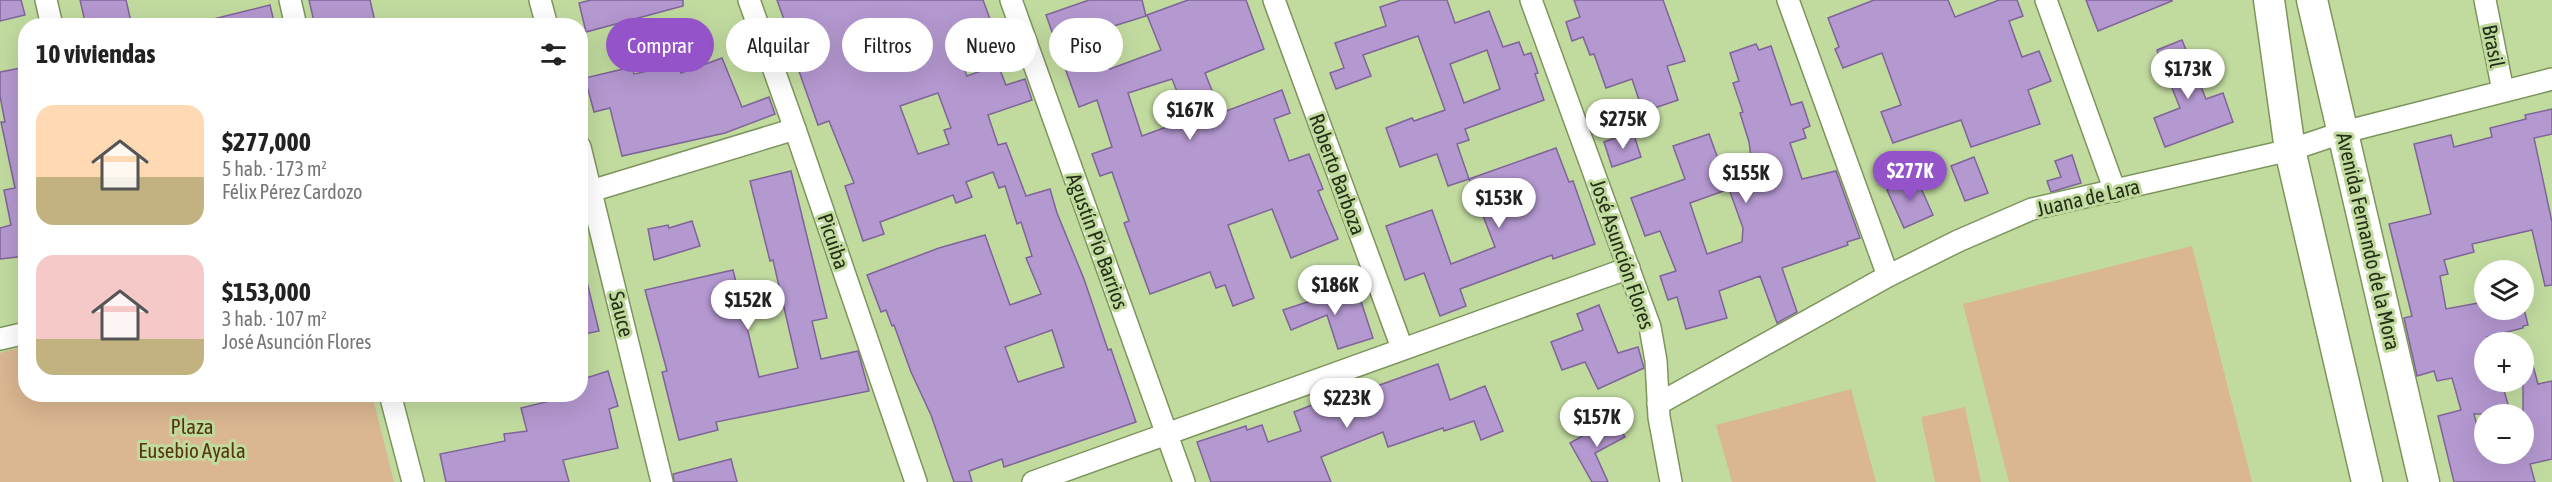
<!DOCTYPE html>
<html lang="es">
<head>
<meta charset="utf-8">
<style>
	:root { --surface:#fff; --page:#f6f6f6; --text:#222; --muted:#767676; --accent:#9453c8 }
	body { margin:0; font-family:"Asap Condensed",sans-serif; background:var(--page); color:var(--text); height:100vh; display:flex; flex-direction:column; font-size:22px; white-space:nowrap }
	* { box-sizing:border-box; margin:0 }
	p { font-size:20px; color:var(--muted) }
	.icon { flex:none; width:33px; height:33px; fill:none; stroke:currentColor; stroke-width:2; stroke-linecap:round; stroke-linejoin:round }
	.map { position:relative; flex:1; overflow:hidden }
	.panel { position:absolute; left:18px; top:18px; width:570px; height:384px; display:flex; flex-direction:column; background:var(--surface); border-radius:24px; box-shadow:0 6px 24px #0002 }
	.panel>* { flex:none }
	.banner { position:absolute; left:606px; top:18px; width:570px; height:54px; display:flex; gap:12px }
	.fabs { position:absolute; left:2474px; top:260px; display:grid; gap:12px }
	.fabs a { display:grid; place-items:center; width:60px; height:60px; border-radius:50%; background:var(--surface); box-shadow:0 6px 24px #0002; font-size:30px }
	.price { position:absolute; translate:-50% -51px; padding:0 14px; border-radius:21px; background:#fff; color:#222; font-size:20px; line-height:39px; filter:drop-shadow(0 2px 3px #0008) }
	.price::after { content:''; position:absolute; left:50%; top:36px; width:18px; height:14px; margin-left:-9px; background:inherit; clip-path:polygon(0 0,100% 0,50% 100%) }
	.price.active { background:var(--accent); color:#fff }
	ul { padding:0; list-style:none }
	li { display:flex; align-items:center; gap:18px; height:150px; padding:0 18px }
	li span { display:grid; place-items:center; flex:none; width:168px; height:120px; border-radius:18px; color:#555 }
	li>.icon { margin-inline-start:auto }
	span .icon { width:72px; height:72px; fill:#fffc; stroke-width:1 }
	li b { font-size:26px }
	h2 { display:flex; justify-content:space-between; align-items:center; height:72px; padding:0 18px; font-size:26px }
	.pill { padding:0 21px; border-radius:27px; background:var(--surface); box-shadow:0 6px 24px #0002; font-size:21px; line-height:54px }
	.pill.active { background:var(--accent); color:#fff }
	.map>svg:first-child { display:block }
</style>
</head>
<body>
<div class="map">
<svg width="2552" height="482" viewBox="0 0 2552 482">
	<rect width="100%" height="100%" fill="#c1db9f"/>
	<g fill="#dab691">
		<path d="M2192 246 2252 482H2009L1963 304Z"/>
		<path d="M25 346 26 394 372 395 394 482H0V353Z"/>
		<path d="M1851 389 1876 482H1732L1716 425Z"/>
		<path d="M1965 407 1981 482H1935L1921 417Z"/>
	</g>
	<g fill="#b498d0" stroke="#7f6499" stroke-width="1.5" fill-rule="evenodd">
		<path d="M0 0H21L25 15 0 21Z"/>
		<path d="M80 0H126L132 26H86Z"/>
		<path d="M309 0H370L376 26H315Z"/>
		<path d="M591 0H683V6L586 32 579 3Z"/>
		<path d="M777 0H983L994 30 955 44V46L967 76 998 65 1006 85 1025 79 1032 100 988 115 998 145 1006 143 1026 196 1050 189 1057 213 1084 279 1108 350 1111 349 1136 422 1004 467 1002 459 969 471 972 482H954L931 415 911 372 894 325 892 326 886 310 881 312 867 275 939 248 985 235 1010 305 1041 294 1026 258 1032 256 1021 222 1017 224 1005 186 999 188 993 172 966 182 972 197 956 203 953 195 880 222 884 234 863 241 845 186 854 183 829 121 818 125 783 26 786 25ZM938 93 951 128 944 130 949 144 918 154 900 106ZM1052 330 1064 367 1018 382 1005 347Z"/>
		<path d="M1089 0H1142L1146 16 1101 30 1102 33 1096 35 1110 69 1161 50 1147 15 1188 0H1246L1264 49 1205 73 1221 113 1282 90 1290 113 1274 119 1289 161 1309 154 1323 189 1318 191 1338 239 1291 258 1272 209 1228 225 1254 298 1233 306 1225 285 1216 288 1210 272 1150 294 1124 223 1129 221 1112 172 1100 176 1092 154 1112 147 1097 100 1079 107 1046 15ZM1172 79 1188 119 1142 136 1128 93Z"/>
		<path d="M1401 0H1447L1455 23 1489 11 1503 47 1519 42 1524 55 1531 53 1538 73 1535 74 1544 100 1465 129 1469 140 1457 144 1469 179 1448 186 1437 154 1400 167 1386 128 1412 118 1414 121 1445 110 1418 36 1363 55 1371 76 1336 89 1330 73 1344 68 1335 43 1386 26 1380 7ZM1487 50 1500 89 1464 103 1450 64Z"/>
		<path d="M1574 0H1663L1685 61 1667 66 1678 100 1643 112 1632 79 1606 88 1594 54 1590 55 1583 37 1572 41 1566 22 1580 17Z"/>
		<path d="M1874 0H1948L1955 17 1999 0H2017L2023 16 2009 21 2022 57 2039 51 2051 81 2028 90 2040 124 1971 147 1961 120 1893 143 1881 112 1901 105 1882 53 1843 68 1835 49 1839 47 1828 18Z"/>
		<path d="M2086 0H2172V1L2098 31Z"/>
		<path d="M270 5 275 26H214L213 19Z"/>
		<path d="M2182 40 2206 99 2223 93 2233 122 2165 147 2154 118 2180 108 2157 50Z"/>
		<path d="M1756 44 1759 50 1771 46 1791 105 1802 102 1810 126 1803 129 1806 138 1790 143 1802 179 1836 171 1860 238 1847 242 1848 245 1782 268 1797 312 1777 323 1760 276 1719 291 1727 318 1686 329 1677 297 1668 300 1660 276 1676 271 1660 231 1645 236 1631 198 1685 179 1673 146 1709 134 1721 167 1751 157 1749 142 1740 113 1743 112 1733 83 1739 81 1730 53ZM1729 189 1743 228 1742 242 1707 254 1690 203Z"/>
		<path d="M722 58 742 107 769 97 775 114 725 133 622 156 610 108 594 112 585 78 632 67 634 74 679 65 681 73Z"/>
		<path d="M26 67V256L0 259V228L11 225 4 190 15 188 1 122H5L0 96V72Z"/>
		<path d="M2552 109V134L2534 138 2552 222V285L2545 286 2532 230 2472 244 2474 252 2444 260 2448 274 2440 276 2446 309 2484 302V309H2524L2528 325 2523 326V328L2487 337 2489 342H2484V381H2501L2511 414H2474L2484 453 2523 454V348L2528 347 2538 384 2552 381V459L2530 464 2535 482H2454L2438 416 2461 410 2452 378 2437 381 2434 371 2417 376 2404 318 2412 316 2389 224 2431 214 2414 144 2451 135 2454 147 2492 137 2490 128 2526 119 2525 115Z"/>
		<path d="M1633 132 1641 157 1612 167 1604 142Z"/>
		<path d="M1556 148 1569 182 1573 181 1595 244 1553 259 1552 255 1460 289 1466 306 1440 316 1424 273 1405 280 1386 226 1432 210 1451 264 1495 247 1469 179Z"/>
		<path d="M2072 155 2081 183 2051 192 2047 181 2061 177 2055 161Z"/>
		<path d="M1974 157 1988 193 1965 201 1951 166Z"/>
		<path d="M791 171 827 318 812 321 821 359 858 351 869 391 716 422 718 430 679 440 662 372 667 371 645 290 733 270 759 377 798 368 773 260 770 261 750 181Z"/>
		<path d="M1916 177 1933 215 1904 228 1887 190Z"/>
		<path d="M692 221 700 246 654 260 648 229 668 225 669 228Z"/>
		<path d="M580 282H587L599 331 580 335Z"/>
		<path d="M1356 286 1373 338 1338 349 1327 315 1291 330 1283 310Z"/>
		<path d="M1599 305 1618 353 1638 347 1644 368 1598 389 1585 362 1562 370 1551 342 1583 330 1577 314Z"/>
		<path d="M1438 364 1450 400 1485 386 1503 431 1481 440 1474 421 1444 431 1443 428 1388 447 1383 432 1321 457 1331 482H1211L1197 442 1246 426 1247 430 1262 425 1268 442 1301 431 1294 412 1361 386 1363 391Z"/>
		<path d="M608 371 618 406 609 409 618 448 563 460 569 482H446L440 454 505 441 504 434 527 431 521 408 558 399 556 394H580V380Z"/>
		<path d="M1614 418 1625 437 1595 453 1608 482H1592L1570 443Z"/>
		<path d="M731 459 737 482H674L673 474Z"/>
	</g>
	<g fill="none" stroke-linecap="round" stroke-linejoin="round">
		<g stroke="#7d955c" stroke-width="24">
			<g id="street">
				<path d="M46 0 52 26"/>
				<path d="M290 0 296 26"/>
				<path d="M540 0 547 26"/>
				<path d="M749 0 795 129 916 482"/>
				<path d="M1011 0 1184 482"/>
				<path d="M1274 0 1402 348"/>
				<path d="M1531 0 1650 327 1656 361 1659 417 1671 482"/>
				<path d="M1788 0 1888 276"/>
				<path d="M2046 0 2115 191"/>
				<path d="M2485 0 2503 91"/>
				<path d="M580 147 662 482"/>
				<path d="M581 194 795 129"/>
				<path d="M0 339 26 333"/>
				<path d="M390 394 413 482"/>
				<path d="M1658 404 1888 276 1958 241 2032 209 2290 150 2344 132 2552 79"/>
				<path d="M1033 482 1629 268"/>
			</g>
		</g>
		<g stroke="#7d955c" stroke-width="33">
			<g id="secondary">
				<path d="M2269 0 2290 150 2367 482"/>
				<path d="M2312 0 2424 482"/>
			</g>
		</g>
		<use href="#street" stroke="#fff" stroke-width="21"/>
		<use href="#secondary" stroke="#fff" stroke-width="30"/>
	</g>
	<g text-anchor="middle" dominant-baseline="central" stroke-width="6" stroke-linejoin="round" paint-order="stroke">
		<g font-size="21" fill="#252f17" stroke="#c1db9f">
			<text transform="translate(2494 46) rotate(79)">Brasil</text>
			<text transform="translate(1338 174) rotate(70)">Roberto Barboza</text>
			<text transform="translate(2088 197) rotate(-13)">Juana de Lara</text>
			<text transform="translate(834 241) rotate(71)">Picuiba</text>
			<text transform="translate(1098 241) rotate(70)">Agustín Pío Barrios</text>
			<text transform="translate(2369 241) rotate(77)">Avenida Fernando de la Mora</text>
			<text transform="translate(1623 254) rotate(71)">José Asunción Flores</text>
			<text transform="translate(622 314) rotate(76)">Sauce</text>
		</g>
		<g font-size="21" fill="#56360d" stroke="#c1db9f">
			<text x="192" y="426">Plaza<tspan x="192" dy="24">Eusebio Ayala</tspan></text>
		</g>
	</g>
</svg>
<div class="fabs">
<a><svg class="icon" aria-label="layers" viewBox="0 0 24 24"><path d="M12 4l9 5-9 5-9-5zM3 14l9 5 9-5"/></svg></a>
<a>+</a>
<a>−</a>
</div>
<b class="price" style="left:2188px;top:100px">$173K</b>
<b class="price" style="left:1190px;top:141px">$167K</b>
<b class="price" style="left:1623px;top:150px">$275K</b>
<b class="price active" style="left:1910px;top:202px">$277K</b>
<b class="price" style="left:1746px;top:204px">$155K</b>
<b class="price" style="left:1499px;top:229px">$153K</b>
<b class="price" style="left:1335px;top:316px">$186K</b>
<b class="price" style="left:748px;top:331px">$152K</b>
<b class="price" style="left:1347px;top:429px">$223K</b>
<b class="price" style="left:1597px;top:448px">$157K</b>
<div class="banner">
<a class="pill active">Comprar</a>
<a class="pill">Alquilar</a>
<a class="pill">Filtros</a>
<a class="pill">Nuevo</a>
<a class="pill">Piso</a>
</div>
<section class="panel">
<h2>10 viviendas<svg class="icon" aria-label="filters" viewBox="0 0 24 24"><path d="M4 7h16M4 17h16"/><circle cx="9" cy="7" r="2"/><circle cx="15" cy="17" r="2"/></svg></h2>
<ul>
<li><span style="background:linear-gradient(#ffd9b3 60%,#c2b280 0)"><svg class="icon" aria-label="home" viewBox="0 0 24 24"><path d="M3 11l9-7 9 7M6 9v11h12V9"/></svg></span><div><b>$277,000</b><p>5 hab. · 173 m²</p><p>Félix Pérez Cardozo</p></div></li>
<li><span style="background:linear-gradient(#f6c9c9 70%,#c2b280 0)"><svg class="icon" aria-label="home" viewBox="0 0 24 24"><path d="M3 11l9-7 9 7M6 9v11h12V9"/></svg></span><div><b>$153,000</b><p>3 hab. · 107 m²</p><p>José Asunción Flores</p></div></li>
</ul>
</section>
</div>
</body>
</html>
